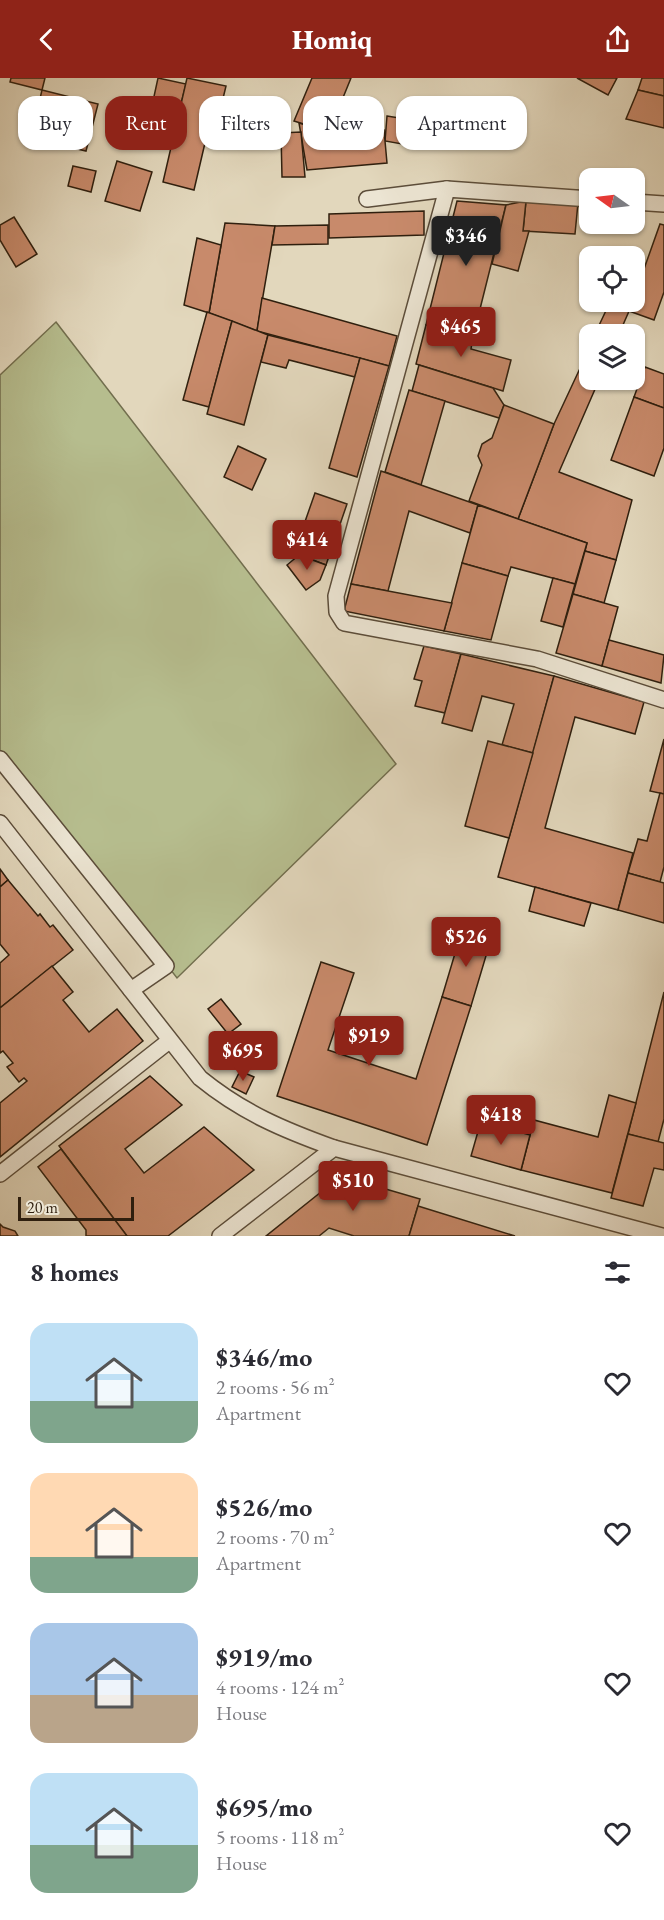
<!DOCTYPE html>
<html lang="en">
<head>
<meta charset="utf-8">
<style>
	:root { --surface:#fff; --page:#f2f2f3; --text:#2b2b33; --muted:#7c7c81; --accent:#8f2418 }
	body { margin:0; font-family:"EB Garamond",serif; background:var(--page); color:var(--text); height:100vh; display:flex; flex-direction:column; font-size:22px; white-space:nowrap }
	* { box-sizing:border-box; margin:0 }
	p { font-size:20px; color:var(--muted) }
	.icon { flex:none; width:33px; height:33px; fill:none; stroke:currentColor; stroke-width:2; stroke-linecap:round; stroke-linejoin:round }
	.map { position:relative; height:1158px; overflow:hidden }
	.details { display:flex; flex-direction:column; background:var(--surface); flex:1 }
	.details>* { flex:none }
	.guide { position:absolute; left:18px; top:18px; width:628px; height:54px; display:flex; gap:12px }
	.needle { width:39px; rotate:284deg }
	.buttons { position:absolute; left:579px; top:90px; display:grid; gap:12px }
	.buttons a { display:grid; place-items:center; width:66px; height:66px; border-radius:12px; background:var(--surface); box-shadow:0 2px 4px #0004; font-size:30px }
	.scale { position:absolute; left:18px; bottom:15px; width:116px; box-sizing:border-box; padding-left:6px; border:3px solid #2f1f0e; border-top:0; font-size:16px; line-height:21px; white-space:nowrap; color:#2f1f0e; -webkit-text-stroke:4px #ece5d3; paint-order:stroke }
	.price { position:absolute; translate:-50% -51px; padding:0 14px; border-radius:6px; background:var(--accent); color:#fff; font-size:20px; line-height:39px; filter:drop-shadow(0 2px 3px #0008) }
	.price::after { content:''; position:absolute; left:50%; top:36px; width:18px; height:14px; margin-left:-9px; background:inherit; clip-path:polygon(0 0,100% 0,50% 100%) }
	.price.active { background:#222; color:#fff }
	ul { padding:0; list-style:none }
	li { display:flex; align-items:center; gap:18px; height:150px; padding:0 30px }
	li span { display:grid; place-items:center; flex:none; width:168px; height:120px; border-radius:18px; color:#555 }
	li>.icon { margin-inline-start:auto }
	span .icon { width:72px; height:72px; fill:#fffc; stroke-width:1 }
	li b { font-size:26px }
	h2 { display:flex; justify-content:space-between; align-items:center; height:72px; padding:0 30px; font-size:26px }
	.chip { padding:0 21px; border-radius:18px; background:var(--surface); box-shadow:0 2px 4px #0004; font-size:21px; line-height:54px }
	.chip.active { background:var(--accent); color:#fff }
	header { display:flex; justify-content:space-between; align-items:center; height:78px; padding:0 30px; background:var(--accent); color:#fff; font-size:27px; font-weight:800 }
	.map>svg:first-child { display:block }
</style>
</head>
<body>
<header><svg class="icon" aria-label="back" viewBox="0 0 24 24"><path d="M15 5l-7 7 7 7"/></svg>Homiq<svg class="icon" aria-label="share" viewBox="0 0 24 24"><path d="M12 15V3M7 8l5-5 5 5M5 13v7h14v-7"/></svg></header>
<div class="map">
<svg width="664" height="1158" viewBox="0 0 664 1158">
	<rect width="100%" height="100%" fill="#e2d7bc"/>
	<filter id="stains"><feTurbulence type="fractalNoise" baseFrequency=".00333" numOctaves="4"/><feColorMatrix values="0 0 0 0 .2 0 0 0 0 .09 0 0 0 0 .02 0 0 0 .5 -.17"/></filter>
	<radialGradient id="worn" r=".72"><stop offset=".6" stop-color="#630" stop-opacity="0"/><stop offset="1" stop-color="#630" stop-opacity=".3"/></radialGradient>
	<path fill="#b6bd8e" stroke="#726e4e" stroke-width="1.5" d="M56 244 396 686 177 900 0 672V297Z"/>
	<g fill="#c88a6b" stroke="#2f1f0e" stroke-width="1.5">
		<path d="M11 0H45L42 12 10 4Z"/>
		<path d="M158 0 186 6 171 66 145 60Z"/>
		<path d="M187 0 226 8 219 37 212 35 194 112 163 104Z"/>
		<path d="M312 0H351L329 54 294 43Z"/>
		<path d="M577 0H617L608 17Z"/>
		<path d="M642 0H664V18L638 12Z"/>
		<path d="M42 12 98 26 86 73 31 60Z"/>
		<path d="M638 12 664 18V50L626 41Z"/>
		<path d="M387 38 424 44 419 69 385 63Z"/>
		<path d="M299 45 329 54 330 57 384 52 387 85 307 92Z"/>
		<path d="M301 54 305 99H282L281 55Z"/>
		<path d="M117 83 152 94 140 133 105 123Z"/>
		<path d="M73 88 96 93 91 114 68 108Z"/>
		<path d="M457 123 506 127 473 259 426 247Z"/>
		<path d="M526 123 578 125 575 156 523 153Z"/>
		<path d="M526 123 523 153H529L518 193 492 186 506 127Z"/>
		<path d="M424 133V157L329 160V136Z"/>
		<path d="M14 139 37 176 16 189 0 162V147Z"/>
		<path d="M225 145 275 148 257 253 209 235Z"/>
		<path d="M660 146 664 147V214L654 242 629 233Z"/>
		<path d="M328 147V166L272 167 275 148Z"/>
		<path d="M197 160 221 167 209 235 184 227Z"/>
		<path d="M262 220 397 258 389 288 257 253Z"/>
		<path d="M610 224H633L619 256H595Z"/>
		<path d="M207 234 232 243 209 329 183 322Z"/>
		<path d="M232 243 268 257 244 347 207 336Z"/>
		<path d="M426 247 473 259 471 271 511 282 503 313 416 286Z"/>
		<path d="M268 257 360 280 355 299 289 282 286 290 261 284Z"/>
		<path d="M590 269V302H599L559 394 632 422 616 482 585 473 587 465 518 441 554 346Z"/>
		<path d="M360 280 389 288 357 399 329 390Z"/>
		<path d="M419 287 493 310 504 327 499 340 412 313Z"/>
		<path d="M645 289 664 296V330L634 319Z"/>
		<path d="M409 312 445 323 421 407 385 394Z"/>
		<path d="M634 319 664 330V370L654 398 611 382Z"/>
		<path d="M504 327 554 346 518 441 469 423 482 387 478 378 482 366 492 360Z"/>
		<path d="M238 368 266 381 252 412 224 399Z"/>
		<path d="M381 393 478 427 470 455 409 433 388 513 351 506Z"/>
		<path d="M315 415 347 426 326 487 294 475Z"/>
		<path d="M478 427 587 465 575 506 511 489 508 498 462 485Z"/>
		<path d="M585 473 616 482 604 525 573 516Z"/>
		<path d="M299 477 326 487 320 502 306 512 287 487Z"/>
		<path d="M462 485 508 498 491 562 444 553Z"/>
		<path d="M553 500 575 506 563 549 541 543Z"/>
		<path d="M351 506 452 525 444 553 344 533Z"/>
		<path d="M573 516 618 529 602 588 556 575Z"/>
		<path d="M609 562 664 577 661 605 602 588Z"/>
		<path d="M424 568 461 576 445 635 415 628 422 603 414 601Z"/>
		<path d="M461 576 554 598 533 675 502 667 514 626 482 618 472 653 442 645Z"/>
		<path d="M554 598 644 624 635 656 575 639 545 750 633 775 618 832 498 799Z"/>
		<path d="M664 661V716L650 713Z"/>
		<path d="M488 663 533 675 509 760 465 748Z"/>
		<path d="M660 715 664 716V789L660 804 628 795 638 761 647 763Z"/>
		<path d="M0 791 8 802 0 809Z"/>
		<path d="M628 795 664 805V845L618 832Z"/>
		<path d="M8 802 38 838 40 836 50 849 53 847 73 872 0 930V885L9 877 0 866V809Z"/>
		<path d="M535 809 591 825 584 848 529 833Z"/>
		<path d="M462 852 491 861 471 928 442 919Z"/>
		<path d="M321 884 354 895 328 972 416 1001 442 919 471 928 427 1067 277 1018Z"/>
		<path d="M52 888 73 914 63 922 89 954 117 931 143 963 0 1079V1025L27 1003 24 1000 19 1004 7 989 13 985 3 973 0 975V930Z"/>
		<path d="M664 914V1041L658 1064 628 1056Z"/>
		<path d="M221 921 241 946 228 956 208 931Z"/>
		<path d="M240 993 254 999 246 1016 232 1009Z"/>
		<path d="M150 998 182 1027 125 1071 144 1095 204 1049 254 1092 168 1158H127L59 1068Z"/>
		<path d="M609 1017 636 1025 612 1115 521 1092 534 1042 598 1059Z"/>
		<path d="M481 1043 530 1057 521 1092 471 1078Z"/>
		<path d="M628 1056 664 1065V1092L654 1090 643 1128 611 1120Z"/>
		<path d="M61 1071 127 1158H86V1152L38 1089Z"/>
		<path d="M341 1098 420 1121 409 1158H354L329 1150 319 1158H266Z"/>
		<path d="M418 1128 515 1158H409Z"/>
		<path d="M0 1146 3 1149 15 1153 18 1158H0Z"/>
	</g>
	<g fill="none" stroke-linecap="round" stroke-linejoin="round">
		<g stroke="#5c4d3a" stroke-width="18">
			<g id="lane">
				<path d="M367 121 447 111"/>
				<path d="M590 121 447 111 336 518 337 534 344 545 537 581 664 622"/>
				<path d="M634 124 664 126"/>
				<path d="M0 681 166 888 131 912"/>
				<path d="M0 745 200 1000C243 1035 284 1052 334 1070"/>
				<path d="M0 1096 169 963"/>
				<path d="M220 1158 334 1070 662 1158"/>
			</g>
		</g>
		<use href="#lane" stroke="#ece5d3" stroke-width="15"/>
	</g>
	<rect width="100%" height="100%" filter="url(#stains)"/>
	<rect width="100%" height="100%" fill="url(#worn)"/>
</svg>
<div class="buttons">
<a><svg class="needle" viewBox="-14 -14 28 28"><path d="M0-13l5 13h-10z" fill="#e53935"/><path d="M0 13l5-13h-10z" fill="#7c7c81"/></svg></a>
<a><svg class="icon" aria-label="locate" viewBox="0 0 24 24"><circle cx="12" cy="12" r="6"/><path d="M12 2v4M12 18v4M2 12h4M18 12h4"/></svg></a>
<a><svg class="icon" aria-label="layers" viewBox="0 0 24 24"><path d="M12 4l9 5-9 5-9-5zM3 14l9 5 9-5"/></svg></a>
</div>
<div class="scale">20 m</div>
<b class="price active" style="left:466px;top:189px">$346</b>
<b class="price" style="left:461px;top:280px">$465</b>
<b class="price" style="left:307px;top:493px">$414</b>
<b class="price" style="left:466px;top:890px">$526</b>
<b class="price" style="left:369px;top:989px">$919</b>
<b class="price" style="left:243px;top:1004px">$695</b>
<b class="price" style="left:501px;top:1068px">$418</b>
<b class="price" style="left:353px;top:1134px">$510</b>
<div class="guide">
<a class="chip">Buy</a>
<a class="chip active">Rent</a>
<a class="chip">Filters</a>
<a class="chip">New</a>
<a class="chip">Apartment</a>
</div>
</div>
<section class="details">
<h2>8 homes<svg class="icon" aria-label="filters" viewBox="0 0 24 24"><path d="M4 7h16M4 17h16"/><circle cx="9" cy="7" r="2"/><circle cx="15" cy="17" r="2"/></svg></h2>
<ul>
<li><span style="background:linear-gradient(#bfe0f5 65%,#7fa58c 0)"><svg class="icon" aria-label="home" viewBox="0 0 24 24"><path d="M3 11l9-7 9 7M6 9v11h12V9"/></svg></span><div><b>$346/mo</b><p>2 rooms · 56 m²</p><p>Apartment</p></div><svg class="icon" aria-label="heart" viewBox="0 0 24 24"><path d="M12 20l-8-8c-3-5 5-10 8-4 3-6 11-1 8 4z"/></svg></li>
<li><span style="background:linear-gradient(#ffd9b3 70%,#7fa58c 0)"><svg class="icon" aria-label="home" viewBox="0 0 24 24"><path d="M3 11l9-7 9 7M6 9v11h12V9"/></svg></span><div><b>$526/mo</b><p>2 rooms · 70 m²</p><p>Apartment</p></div><svg class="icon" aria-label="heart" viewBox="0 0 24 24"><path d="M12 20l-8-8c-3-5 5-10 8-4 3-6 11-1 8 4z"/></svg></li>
<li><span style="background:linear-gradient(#a9c7e8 60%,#b9a48a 0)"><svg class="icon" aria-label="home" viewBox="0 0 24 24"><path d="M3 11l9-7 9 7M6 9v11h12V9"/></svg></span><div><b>$919/mo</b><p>4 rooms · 124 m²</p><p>House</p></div><svg class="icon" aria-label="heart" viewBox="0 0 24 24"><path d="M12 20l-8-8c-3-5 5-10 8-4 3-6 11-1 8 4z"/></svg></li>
<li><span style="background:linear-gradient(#bfe0f5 60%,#7fa58c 0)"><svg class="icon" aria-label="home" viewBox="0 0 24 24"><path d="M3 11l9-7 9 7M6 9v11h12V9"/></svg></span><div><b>$695/mo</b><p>5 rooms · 118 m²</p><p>House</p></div><svg class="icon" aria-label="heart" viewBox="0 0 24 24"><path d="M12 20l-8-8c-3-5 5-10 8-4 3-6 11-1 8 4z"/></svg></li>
</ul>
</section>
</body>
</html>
